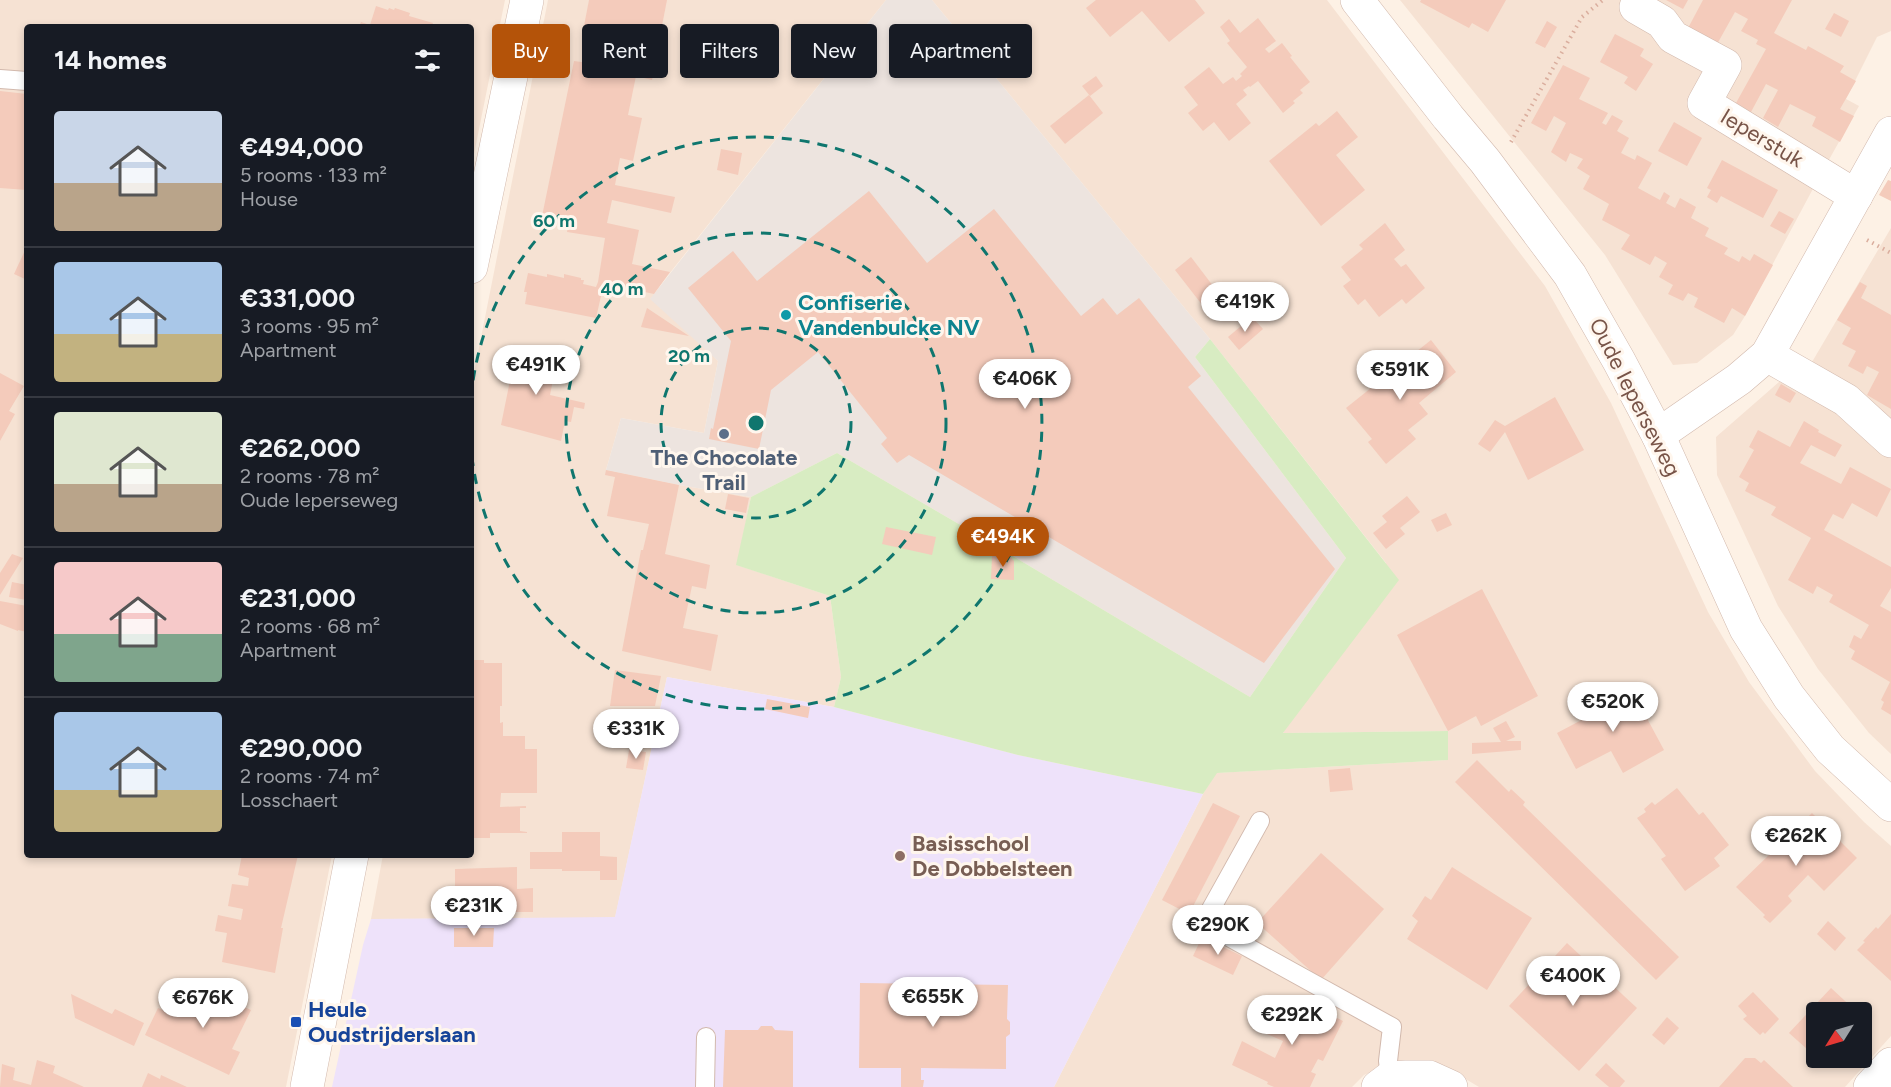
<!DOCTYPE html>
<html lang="en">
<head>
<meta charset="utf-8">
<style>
	:root { --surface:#171b24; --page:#20242c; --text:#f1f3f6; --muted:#9ea1a6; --line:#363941; --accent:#b45309 }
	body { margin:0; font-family:Figtree,sans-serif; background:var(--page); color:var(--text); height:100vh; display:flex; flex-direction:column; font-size:22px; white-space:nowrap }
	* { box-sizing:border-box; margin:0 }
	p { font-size:20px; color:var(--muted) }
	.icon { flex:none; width:33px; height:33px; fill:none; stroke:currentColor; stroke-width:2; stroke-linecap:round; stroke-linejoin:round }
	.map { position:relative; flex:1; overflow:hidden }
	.side { position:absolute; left:24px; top:24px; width:450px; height:834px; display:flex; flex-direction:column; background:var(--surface); border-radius:6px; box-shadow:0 3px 9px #0003 }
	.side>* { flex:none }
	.guide { position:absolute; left:492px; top:24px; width:570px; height:54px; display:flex; gap:12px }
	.needle { width:39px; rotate:233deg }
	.controls { position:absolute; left:1806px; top:1002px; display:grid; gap:12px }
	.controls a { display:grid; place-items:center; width:66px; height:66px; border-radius:6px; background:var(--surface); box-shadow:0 3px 9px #0003; font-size:30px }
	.price { position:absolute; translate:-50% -51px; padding:0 14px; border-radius:21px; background:#fff; color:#222; font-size:20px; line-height:39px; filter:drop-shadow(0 2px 3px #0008) }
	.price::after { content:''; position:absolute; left:50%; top:36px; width:18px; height:14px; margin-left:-9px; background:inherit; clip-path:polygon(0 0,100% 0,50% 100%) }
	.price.selected { background:var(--accent); color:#fff }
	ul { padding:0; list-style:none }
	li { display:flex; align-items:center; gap:18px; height:150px; padding:0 30px }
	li+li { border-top:2px solid var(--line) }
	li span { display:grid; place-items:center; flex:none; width:168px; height:120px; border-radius:6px; color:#555 }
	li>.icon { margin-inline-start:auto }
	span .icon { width:72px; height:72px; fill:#fffc; stroke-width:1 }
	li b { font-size:26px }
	h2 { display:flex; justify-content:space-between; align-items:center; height:72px; padding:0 30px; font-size:26px }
	.tag { padding:0 21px; border-radius:6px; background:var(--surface); box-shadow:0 3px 9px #0003; font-size:21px; line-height:54px }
	.tag.selected { background:var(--accent); color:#fff }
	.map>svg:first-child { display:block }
</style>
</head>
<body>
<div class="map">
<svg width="1891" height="1087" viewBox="0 0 1891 1087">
	<rect width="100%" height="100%" fill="#fdf1e5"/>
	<g fill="#f6e2d3" fill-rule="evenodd">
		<path d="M0 0H505L471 169V27H27V855H332L286 1087H0Z"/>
		<path d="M548 0H886L654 293 718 361 704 433 621 418 606 470 679 485 751 497 737 565 830 596 841 677 834 707 667 677 615 918 371 919 383 855H471V388Z"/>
		<path d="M932 0H1327L1545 286 1611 403 1708 612 1749 682 1815 771 1864 822 1891 846V1036L1845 1087H1479L1449 1069 1414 1060 1384 1066 1364 1075 1352 1087H1054L1203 794 1216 773 1447 760 1448 731 1283 733 1386 563 1210 339ZM1816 1012H1862V1058H1816Z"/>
		<path d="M1400 0H1891V31L1877 37 1846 99 1859 106 1816 183 1745 316 1733 335 1697 363 1673 365 1605 255Z"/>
		<path d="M1891 228V754L1869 733 1818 669 1778 606 1717 475 1716 437 1779 382 1812 362Z"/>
	</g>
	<path fill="#ede4df" d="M886 0H932L1210 339 1195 357 1346 558 1250 697 969 530 837 453 751 497 679 485 606 470 621 418 704 433 718 361 650 299Z"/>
	<path fill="#eee2fa" d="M667 677 834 707 1018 755 1203 794 1054 1087H332L363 945 371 919 615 917Z"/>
	<path fill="#d8ecc2" d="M1210 339 1399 580 1283 733 1448 731V760L1217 773 1203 794 1018 755 834 707 841 677 830 596 736 565 751 497 837 453 969 530 1250 697 1346 558 1195 357Z"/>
	<g fill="#f4cbbb">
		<path d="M589 0H667L658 46 583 31Z"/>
		<path d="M1096 0H1195L1205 13 1169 42 1142 11 1110 37 1086 8Z"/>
		<path d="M1421 0H1506L1488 32 1472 23 1469 28 1420 2Z"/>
		<path d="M1666 0H1688L1683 9Z"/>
		<path d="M1703 0H1792L1774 33 1806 50 1808 46 1844 66 1840 72 1856 81 1840 109 1854 116 1840 142 1812 126 1816 117 1790 104 1778 127 1763 118 1778 90 1766 84 1751 112 1736 103 1766 49 1756 44 1758 40 1741 31 1748 19 1735 12 1716 46 1687 30Z"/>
		<path d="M376 6 388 10 389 8 394 10 395 8 410 13 409 16 433 23 431 27H359L361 22 370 25Z"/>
		<path d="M1834 13 1849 21 1841 37 1825 29Z"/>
		<path d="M1258 18 1276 41 1265 49 1269 53 1282 43 1292 56 1290 57 1310 82 1300 90 1303 93 1293 101 1295 103 1283 113 1258 81 1250 87 1249 86 1243 90 1247 95 1236 104 1251 123 1229 141 1214 122 1203 131 1188 113 1198 105 1184 87 1209 67 1223 84 1233 77 1236 81 1242 76 1240 74 1247 67 1227 43 1230 41 1220 27 1229 19 1240 33Z"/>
		<path d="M1547 21 1557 27 1545 48 1535 43Z"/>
		<path d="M804 29 833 36 831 48 802 42Z"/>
		<path d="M1615 34 1644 49 1640 56 1653 64 1636 91 1624 83 1628 77 1600 62Z"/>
		<path d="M696 47 732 53 729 71 692 64Z"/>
		<path d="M601 49 657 60 652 80 636 76 628 115 642 118 633 161 620 158 615 185 675 197 671 213 612 200 607 223 639 230 632 264 670 272 654 294 604 283 596 318 525 304 527 292H524L528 273 547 277V274L564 278V274L581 278V280H584L583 284 596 287 598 282 605 238 567 232 568 227 541 221 574 61 597 64Z"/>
		<path d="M1563 65 1590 78 1579 99 1608 113 1602 123 1606 125 1612 115 1623 121 1617 131 1629 138 1621 153 1635 160 1637 155 1652 163 1638 188 1660 200 1664 192 1670 196 1666 203 1675 208 1680 198 1696 207 1691 218 1709 228 1705 236 1728 248 1724 254 1739 262 1742 256 1750 261 1754 254 1773 265 1745 316 1732 308 1724 323 1694 307 1698 298 1688 293 1683 301 1668 294 1673 285 1659 277 1667 263 1655 256 1650 265 1621 249 1630 235 1602 220 1609 204 1583 189 1590 176 1577 168 1583 159 1570 153 1566 162 1551 152 1566 123 1554 116 1546 131 1531 123Z"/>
		<path d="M1096 76 1103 86 1090 96 1082 86Z"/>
		<path d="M0 91 27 94V190L0 188Z"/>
		<path d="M1089 95 1103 113 1065 144 1050 126Z"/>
		<path d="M1337 111 1358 137 1336 155 1365 190 1321 226 1269 161 1316 123 1319 126Z"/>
		<path d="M1674 122 1702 138 1687 166 1658 151Z"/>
		<path d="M721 149 742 153 738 175 717 170Z"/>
		<path d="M1722 160 1778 190 1763 218 1721 196 1717 203 1707 197 1711 190 1707 188Z"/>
		<path d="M1888 180 1891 181V201L1879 195Z"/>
		<path d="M869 191 927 263 994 209 1081 316 1103 298 1117 315 1139 298 1201 376 1188 387 1335 569 1264 663 909 455 897 463 881 444 887 438 818 352 771 390 759 449 709 439 711 428 713 429 731 341 688 288 733 251 757 281Z"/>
		<path d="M1779 211 1794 219 1785 234 1770 226Z"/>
		<path d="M1385 223 1405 250 1394 259 1401 267 1406 264 1425 288 1406 304 1402 299 1379 317 1365 299 1358 305 1343 286 1351 280 1341 267 1363 249 1359 245Z"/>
		<path d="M27 246V280L14 274Z"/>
		<path d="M1191 257 1226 303 1210 315 1175 270Z"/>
		<path d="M1860 282 1867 286 1861 298 1891 315V409L1867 395 1879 372 1867 366 1863 374 1848 366 1856 351 1842 344 1851 328 1837 320Z"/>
		<path d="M647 308 689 336 641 327Z"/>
		<path d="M1252 317 1263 329 1239 350 1228 337Z"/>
		<path d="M1431 340 1456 372 1419 403 1428 414 1408 430 1416 439 1386 464 1368 442 1372 439 1346 408Z"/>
		<path d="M517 346 558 354 550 395 585 403 584 409 574 407 571 422 565 421 561 441 501 425Z"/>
		<path d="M0 373 24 386 9 411 15 414 0 441Z"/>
		<path d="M1781 384 1796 393 1790 403 1775 395Z"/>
		<path d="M1555 397 1584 450 1528 480 1505 432 1490 452 1478 444 1495 420 1505 426Z"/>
		<path d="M1804 421 1819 430 1818 432 1842 445 1835 457 1811 445 1800 463 1841 484 1850 467 1891 489 1877 517 1852 503 1843 519 1833 514 1824 530 1891 567V588L1880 606 1891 612V715L1881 709 1884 702 1881 700 1890 682 1851 659 1855 651 1849 647 1854 635 1861 639 1869 625 1829 602 1833 595 1817 586 1813 594 1788 580 1811 538 1771 515 1776 507 1745 491 1749 483 1739 477 1754 450 1749 447 1758 430 1790 447Z"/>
		<path d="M606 470 679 485 665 554 710 565 706 589 692 586 683 628 718 635 711 671 622 651 641 550H643L649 524 607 516 615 477 605 475Z"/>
		<path d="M728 494 749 498 746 513 725 509Z"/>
		<path d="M1407 496 1420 512 1400 528 1405 534 1386 549 1373 533 1387 522 1382 516Z"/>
		<path d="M1446 513 1452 525 1437 532 1431 520Z"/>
		<path d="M886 527 936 537 932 555 882 544Z"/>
		<path d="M12 554 23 558 0 595V573Z"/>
		<path d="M992 556H1010L1014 561V580L991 579Z"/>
		<path d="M12 582 27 585V600L9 597Z"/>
		<path d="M1482 589 1538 696 1481 726 1476 716 1448 731 1397 635Z"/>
		<path d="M0 601 27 606V632L18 630V631L0 624Z"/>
		<path d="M471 660H484V663H502V706H500V723L503 722V736H525V749H537V793H501L500 807 526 806V808H520V831L527 832V833H490V838H471Z"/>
		<path d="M615 670 661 676 655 706H610Z"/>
		<path d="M1629 685 1664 750 1623 773 1611 751 1576 769 1557 733 1591 715 1587 708Z"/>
		<path d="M767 699 810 707 808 718 765 709Z"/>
		<path d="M1506 721 1515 737 1506 741H1521V750L1472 754V743L1501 742 1493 728Z"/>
		<path d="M629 750 646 752 643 770 626 768Z"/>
		<path d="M1477 760 1509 792 1511 789 1525 802 1523 805 1679 957 1656 980 1455 782Z"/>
		<path d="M1350 768 1353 790 1330 792 1328 770Z"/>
		<path d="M1677 788 1699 815 1703 812 1729 845 1714 858 1720 866 1685 891 1661 859 1666 856 1637 818 1646 812 1644 809 1652 802 1655 805Z"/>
		<path d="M1213 803 1240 816 1189 914 1162 900Z"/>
		<path d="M1812 813 1857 858 1824 891 1808 875 1788 896 1792 901 1770 923 1763 917 1765 915 1736 887Z"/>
		<path d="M562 832H600V856L617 857V880H600V871H562V869H530V852H562Z"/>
		<path d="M1321 853 1384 909 1321 980 1257 923Z"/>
		<path d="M242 855H298L281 928H283L275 973 222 962 227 933 215 931 218 915 241 920 243 909 228 906 232 884 248 886 249 878 238 875Z"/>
		<path d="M517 867V889L533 888V912H455V869Z"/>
		<path d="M1452 867 1532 918 1487 990 1407 939 1418 921 1412 916 1425 896 1431 900Z"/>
		<path d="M1891 914V981L1857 950 1865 942 1863 941 1876 927 1878 929Z"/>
		<path d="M1828 921 1846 938 1835 951 1817 934Z"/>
		<path d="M454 928H494L493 947H454Z"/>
		<path d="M1202 937 1242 956 1233 975 1193 956Z"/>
		<path d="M1567 943 1637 1008 1579 1071 1509 1006Z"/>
		<path d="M860 983 1008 985 1007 1019 1010 1022V1034L1006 1037V1069L921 1068V1080H924L923 1087H901V1068H859Z"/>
		<path d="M198 986 251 1010 232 1049 240 1052 229 1075 145 1035 158 1008 173 1015 179 1003 189 1008Z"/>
		<path d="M1831 988 1857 1012H1816V1057L1789 1033Z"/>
		<path d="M1753 992 1779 1019 1765 1034 1763 1032 1760 1035 1743 1019 1747 1016 1738 1006Z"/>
		<path d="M71 994 112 1014 115 1009 144 1023 134 1046 75 1018Z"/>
		<path d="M1285 997 1299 1004 1302 1000 1343 1021 1323 1061 1318 1059 1311 1072 1316 1074 1310 1087H1274L1267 1084 1268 1082 1232 1065 1242 1041 1275 1058 1283 1041 1267 1034Z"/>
		<path d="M1667 1017 1679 1028 1664 1045 1652 1035Z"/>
		<path d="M761 1026H772L775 1030 793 1031V1087H723L725 1030H758Z"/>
		<path d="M1745 1058H1755L1761 1063 1764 1060 1793 1087H1719Z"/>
		<path d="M37 1060 55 1066 53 1073 84 1087H0L2 1064 15 1068 13 1080 31 1085Z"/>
		<path d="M1606 1063 1625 1081 1620 1087H1609L1595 1075Z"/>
		<path d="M148 1073 160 1079 161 1075 187 1087H142Z"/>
	</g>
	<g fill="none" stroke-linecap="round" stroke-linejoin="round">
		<g stroke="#d2b9ad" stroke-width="20">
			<g id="service">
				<path d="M0 79 27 81"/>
				<path d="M1260 821 1211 909 1220 932 1392 1027 1388 1061 1390 1078"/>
				<path d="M705 1087 706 1037"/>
			</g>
		</g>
		<g stroke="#d2b9ad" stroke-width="34">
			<g id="minor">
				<path d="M1357 0 1448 117 1485 161 1570 275 1619 361 1658 435 1746 629 1789 697 1830 749 1891 805"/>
				<path d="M1636 7 1662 22 1673 37 1725 65 1704 103 1856 196"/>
				<path d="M471 267 527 0"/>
				<path d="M1767 355 1846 400 1891 441"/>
				<path d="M1658 435 1739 379 1767 355 1891 133"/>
				<path d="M307 1087 352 855"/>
				<path d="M1378 1087 1390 1078 1406 1077H1429L1451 1087"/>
				<path d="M1870 1087 1891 1064"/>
			</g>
		</g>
		<g stroke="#daae9e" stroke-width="4" stroke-dasharray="1.5 4.5" stroke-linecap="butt">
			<path d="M1511 142 1582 17 1603 0"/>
			<path d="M1867 240 1891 253"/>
		</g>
		<use href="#service" stroke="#fff" stroke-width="18"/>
		<use href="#minor" stroke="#fff" stroke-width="33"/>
	</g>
	<g fill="none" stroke="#0f766e" stroke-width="3" stroke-dasharray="10 8">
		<circle cx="756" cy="423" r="95"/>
		<circle cx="756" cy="423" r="190"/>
		<path d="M471 398A286 286 0 1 1 471 448"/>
	</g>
	<circle fill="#0f9aa8" stroke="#fff6ed" stroke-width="2" cx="786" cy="315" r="6"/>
	<circle fill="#5c6f8a" stroke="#fff6ed" stroke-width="2" cx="724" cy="434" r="6"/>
	<circle fill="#8d6e63" stroke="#fff6ed" stroke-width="2" cx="900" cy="856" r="6"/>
	<rect fill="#1a4fb4" stroke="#fff6ed" stroke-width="2" x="290" y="1016" width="12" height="12" rx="3"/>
	<g text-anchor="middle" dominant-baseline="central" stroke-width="6" stroke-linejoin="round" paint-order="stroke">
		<g font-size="22" fill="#785448" stroke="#fff6ed">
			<text transform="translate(1762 138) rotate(31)">Ieperstuk</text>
			<text transform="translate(1635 397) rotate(63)">Oude Ieperseweg</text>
		</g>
		<g font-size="22" font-weight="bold" fill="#0d838f" stroke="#fff6ed" text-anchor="start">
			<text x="798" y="302">Confiserie<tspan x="798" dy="25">Vandenbulcke NV</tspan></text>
		</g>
		<g font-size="22" font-weight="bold" fill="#4e5e75" stroke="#fff6ed">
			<text x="724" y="457">The Chocolate<tspan x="724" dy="25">Trail</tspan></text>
		</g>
		<g font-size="22" font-weight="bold" fill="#785e54" stroke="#fff6ed" text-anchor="start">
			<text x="912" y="843">Basisschool<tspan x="912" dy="25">De Dobbelsteen</tspan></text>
		</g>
		<g font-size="22" font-weight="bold" fill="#164399" stroke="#fff6ed" text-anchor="start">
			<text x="308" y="1009">Heule<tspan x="308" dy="25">Oudstrijderslaan</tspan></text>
		</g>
	</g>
	<circle cx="756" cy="423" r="9" fill="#0f766e" stroke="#fff6ed" stroke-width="3"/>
	<g font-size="18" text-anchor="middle" font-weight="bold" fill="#0f766e" stroke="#fff6ed" stroke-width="6" stroke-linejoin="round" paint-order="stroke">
		<text x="554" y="227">60 m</text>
		<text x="622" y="295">40 m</text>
		<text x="689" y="362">20 m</text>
	</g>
</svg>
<div class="controls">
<a><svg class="needle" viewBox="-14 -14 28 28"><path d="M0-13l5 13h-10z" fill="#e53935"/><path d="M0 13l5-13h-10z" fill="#9ea1a6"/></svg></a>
</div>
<b class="price" style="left:1245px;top:333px">€419K</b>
<b class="price" style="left:536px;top:396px">€491K</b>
<b class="price" style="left:1400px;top:401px">€591K</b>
<b class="price" style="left:1025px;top:410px">€406K</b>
<b class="price selected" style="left:1003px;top:568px">€494K</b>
<b class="price" style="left:1613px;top:733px">€520K</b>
<b class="price" style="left:636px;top:760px">€331K</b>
<b class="price" style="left:1796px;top:867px">€262K</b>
<b class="price" style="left:474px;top:937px">€231K</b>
<b class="price" style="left:1218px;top:956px">€290K</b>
<b class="price" style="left:1573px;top:1007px">€400K</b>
<b class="price" style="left:933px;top:1028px">€655K</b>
<b class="price" style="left:203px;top:1029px">€676K</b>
<b class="price" style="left:1292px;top:1046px">€292K</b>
<div class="guide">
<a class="tag selected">Buy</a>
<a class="tag">Rent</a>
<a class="tag">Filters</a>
<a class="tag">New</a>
<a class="tag">Apartment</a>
</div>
<section class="side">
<h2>14 homes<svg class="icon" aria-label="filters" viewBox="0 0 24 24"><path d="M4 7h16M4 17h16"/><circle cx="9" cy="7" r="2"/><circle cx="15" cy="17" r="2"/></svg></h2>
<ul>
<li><span style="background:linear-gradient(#c9d6e8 60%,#b9a48a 0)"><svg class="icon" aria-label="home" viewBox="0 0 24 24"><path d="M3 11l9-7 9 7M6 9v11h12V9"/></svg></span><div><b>€494,000</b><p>5 rooms · 133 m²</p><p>House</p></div></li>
<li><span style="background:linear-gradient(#a9c7e8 60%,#c2b280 0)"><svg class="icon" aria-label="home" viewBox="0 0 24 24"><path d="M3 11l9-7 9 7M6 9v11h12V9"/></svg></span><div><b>€331,000</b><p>3 rooms · 95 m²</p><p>Apartment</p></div></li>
<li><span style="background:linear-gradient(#dfe7d0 60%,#b9a48a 0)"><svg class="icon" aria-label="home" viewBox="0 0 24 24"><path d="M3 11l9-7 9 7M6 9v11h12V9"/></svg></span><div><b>€262,000</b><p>2 rooms · 78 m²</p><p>Oude Ieperseweg</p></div></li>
<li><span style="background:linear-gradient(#f6c9c9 60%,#7fa58c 0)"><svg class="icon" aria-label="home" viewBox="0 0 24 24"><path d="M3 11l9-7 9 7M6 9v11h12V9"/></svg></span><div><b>€231,000</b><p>2 rooms · 68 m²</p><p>Apartment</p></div></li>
<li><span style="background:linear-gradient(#a9c7e8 65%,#c2b280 0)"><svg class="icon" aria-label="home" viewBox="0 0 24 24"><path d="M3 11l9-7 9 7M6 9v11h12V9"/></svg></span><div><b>€290,000</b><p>2 rooms · 74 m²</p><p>Losschaert</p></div></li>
</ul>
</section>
</div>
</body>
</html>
